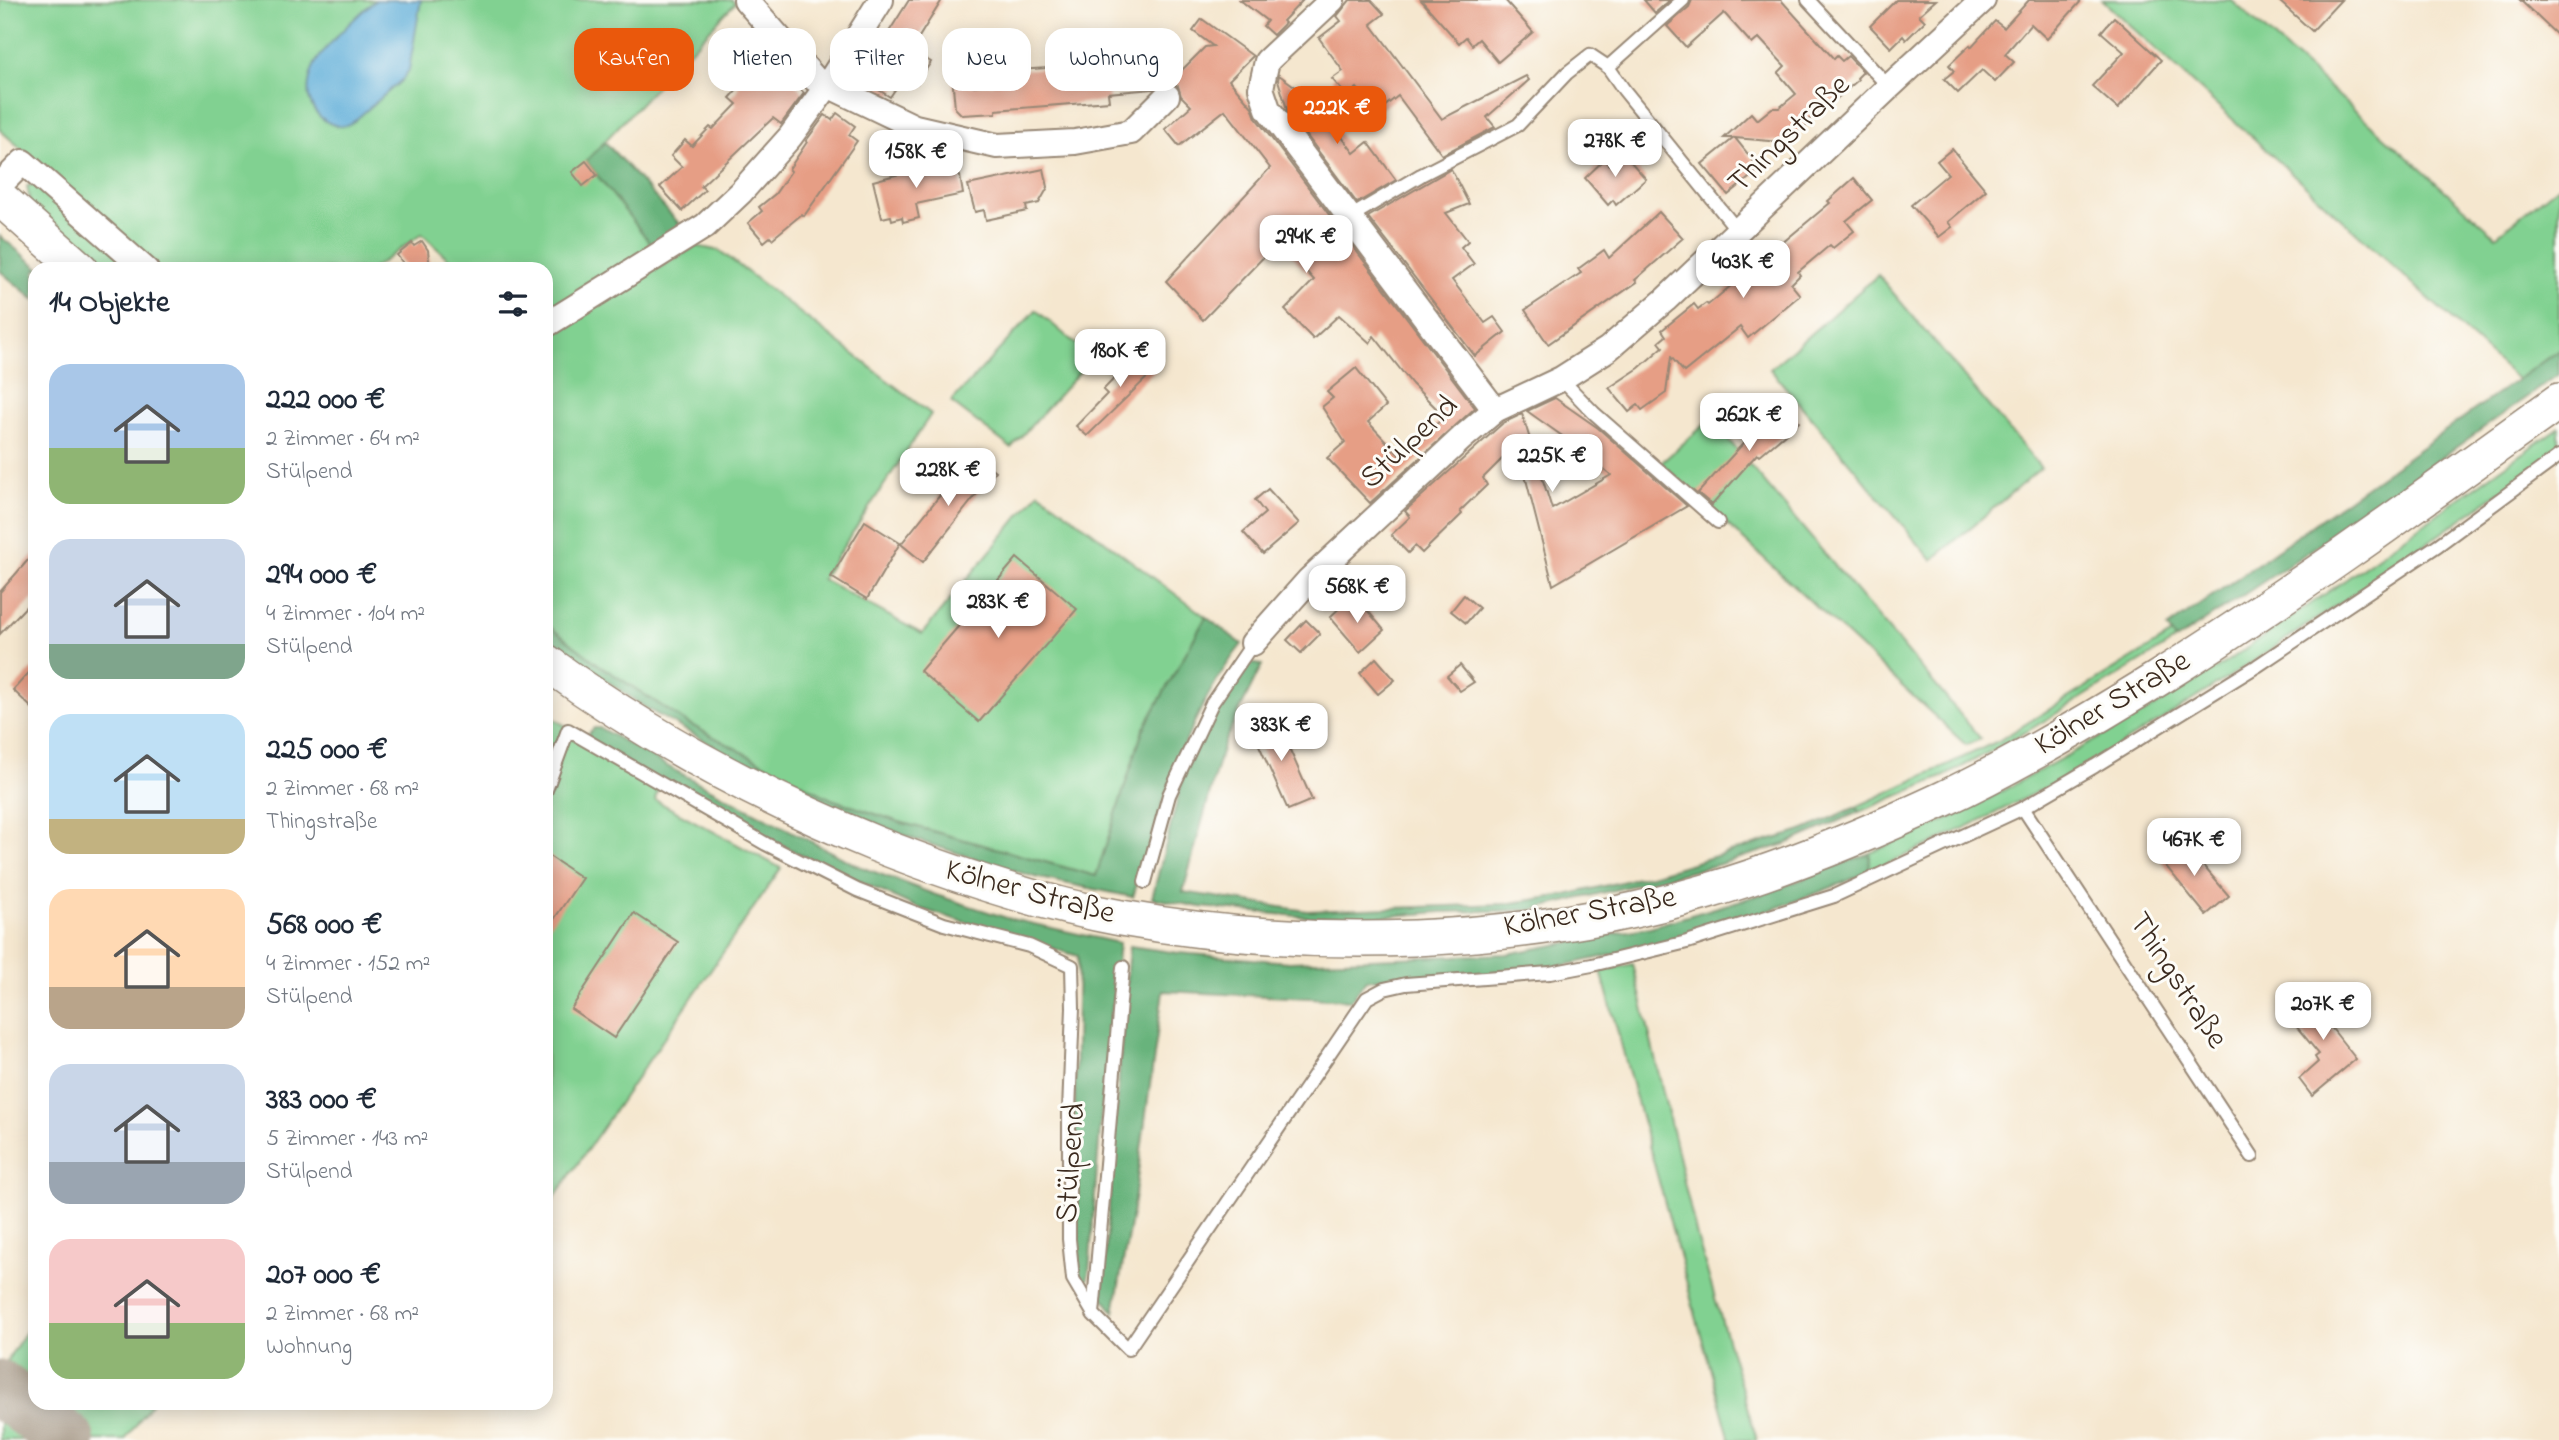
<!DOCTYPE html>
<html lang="de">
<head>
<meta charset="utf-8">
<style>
	:root { --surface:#fff; --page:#f2f2f3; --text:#1f2937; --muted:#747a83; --accent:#ea580c }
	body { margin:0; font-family:"Indie Flower",sans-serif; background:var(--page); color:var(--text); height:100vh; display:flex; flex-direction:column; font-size:26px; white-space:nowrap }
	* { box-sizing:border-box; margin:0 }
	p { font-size:23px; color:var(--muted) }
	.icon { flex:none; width:38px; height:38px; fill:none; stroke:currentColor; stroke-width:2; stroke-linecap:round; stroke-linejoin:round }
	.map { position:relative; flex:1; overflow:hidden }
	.sheet { position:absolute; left:28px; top:262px; width:525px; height:1148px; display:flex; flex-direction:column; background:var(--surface); border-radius:21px; box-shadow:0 4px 18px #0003 }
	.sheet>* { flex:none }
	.top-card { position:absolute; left:574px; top:28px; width:665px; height:63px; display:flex; gap:14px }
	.price { position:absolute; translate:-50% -60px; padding:0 16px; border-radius:14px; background:#fff; color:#222; font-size:23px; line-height:46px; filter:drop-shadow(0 2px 4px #0008) }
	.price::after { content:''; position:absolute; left:50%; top:42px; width:21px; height:16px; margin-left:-10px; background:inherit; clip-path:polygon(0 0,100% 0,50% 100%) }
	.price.active { background:var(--accent); color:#fff }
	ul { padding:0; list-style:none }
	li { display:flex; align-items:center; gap:21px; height:175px; padding:0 21px }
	li span { display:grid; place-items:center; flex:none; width:196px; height:140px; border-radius:21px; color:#555 }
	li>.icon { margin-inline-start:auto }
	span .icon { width:84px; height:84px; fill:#fffc; stroke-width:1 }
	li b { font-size:30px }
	h2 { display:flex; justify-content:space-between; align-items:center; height:84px; padding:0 21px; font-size:30px }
	.chip { padding:0 24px; border-radius:21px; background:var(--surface); box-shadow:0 4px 18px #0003; font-size:24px; line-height:63px }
	.chip.active { background:var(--accent); color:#fff }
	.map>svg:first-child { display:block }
</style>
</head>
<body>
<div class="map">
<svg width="2559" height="1440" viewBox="0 0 2559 1440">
	<rect width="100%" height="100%" fill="#fdfcf7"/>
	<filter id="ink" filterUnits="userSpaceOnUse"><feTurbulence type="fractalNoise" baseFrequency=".0143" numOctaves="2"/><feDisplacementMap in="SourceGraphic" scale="14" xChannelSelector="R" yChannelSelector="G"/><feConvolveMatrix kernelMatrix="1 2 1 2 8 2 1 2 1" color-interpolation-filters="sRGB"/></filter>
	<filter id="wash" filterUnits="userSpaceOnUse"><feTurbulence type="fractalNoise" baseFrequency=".00686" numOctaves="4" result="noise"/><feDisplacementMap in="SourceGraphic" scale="28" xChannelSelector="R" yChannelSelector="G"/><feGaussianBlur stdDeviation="1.57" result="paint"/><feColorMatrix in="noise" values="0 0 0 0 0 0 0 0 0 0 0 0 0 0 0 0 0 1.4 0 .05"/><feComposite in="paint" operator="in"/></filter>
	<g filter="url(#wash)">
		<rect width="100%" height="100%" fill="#f5e7cf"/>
		<g fill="#81d191" stroke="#5e7e58" stroke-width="2">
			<path d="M0 0H732L735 3 586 161 655 249 546 316V270L459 269 422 234 372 269H156L0 130Z"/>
			<path d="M2102 0H2231L2496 236 2559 185V350L2518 380Z"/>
			<path d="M41 182 139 269H102L30 204 27 186Z"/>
			<path d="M696 246 720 251 931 414 822 579 922 634 1039 492 1206 617 1143 730 1096 876 899 822 831 799 689 724 598 664 546 624V335Z"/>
			<path d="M1878 275 2041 468 1932 560 1770 369Z"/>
			<path d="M1036 310 1092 358 1011 448 951 402Z"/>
			<path d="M1711 419 1981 739 1966 745 1661 463Z"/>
			<path d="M2559 427V450C2414 553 2268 656 2115 748 2037 795 1953 835 1869 872L1870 853 1962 813 2143 714 2219 667 2338 585Z"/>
			<path d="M2172 634 2176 640 2026 732 1945 776 1859 812 1856 807 1998 741Z"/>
			<path d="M546 714 660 783 655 800 781 868 546 1210Z"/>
			<path d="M1633 964 1697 1237 1757 1440H1730L1601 971Z"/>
			<path d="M35 1318V1404H151L125 1440H0V1363L4 1365Z"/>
		</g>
		<g fill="#68b37b" stroke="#526e4c" stroke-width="2">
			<path d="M605 142 685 230 655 249 586 161Z"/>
			<path d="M0 236 40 269 35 270V300L0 271Z"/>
			<path d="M2559 350V374L2323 542 2176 640 2167 628Z"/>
			<path d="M1206 617 1242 644C1185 716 1160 810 1133 897L1035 877 916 840 799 793 647 709 546 639V624L598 664 689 724 831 799 899 822 1096 876 1143 730Z"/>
			<path d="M1249 663 1262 665 1223 745 1183 892 1307 911 1504 904 1566 895 1651 875 1805 830 1856 807 1859 812 1786 844 1717 865 1532 910 1441 912 1341 920 1200 907 1152 898 1185 770 1226 691Z"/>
			<path d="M594 728H600L678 772 856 865 936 895 1007 918 1119 943 1101 1116 1089 1273 1084 1290 1077 1279 1072 1224 1078 956 918 908 808 858 712 811 584 738Z"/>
			<path d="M1870 853 1869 872C1777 911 1682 941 1584 961 1555 967 1524 975 1494 977 1451 980 1409 974 1366 980L1351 1000 1163 991 1133 1208 1114 1312 1102 1296 1129 946 1179 953 1289 962 1507 954 1650 927 1769 892Z"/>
		</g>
		<path fill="#5faed9" stroke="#4d6c7c" stroke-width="2" d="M376 0H421L409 70 403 79 353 122C336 134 312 116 309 97 307 87 310 73 315 64 325 46 359 13 376 0Z"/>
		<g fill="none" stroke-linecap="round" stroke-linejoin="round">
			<path stroke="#988876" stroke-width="56" d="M0 1388 67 1440"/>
		</g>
		<g id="blocks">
			<g fill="#e69e85">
				<path d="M909 0H942L911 50 931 62 917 83 905 75 890 97 863 80 884 48 880 46Z"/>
				<path d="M1240 0H1303L1283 21 1285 23 1273 35 1263 26 1267 21Z"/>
				<path d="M1350 0H1371L1384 14 1371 24 1442 119 1526 76 1529 80 1487 117 1495 127 1442 155 1398 96 1376 113 1357 88 1347 96 1332 79 1343 71 1319 38 1341 21 1337 16Z"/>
				<path d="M1421 0H1505L1533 32 1498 62 1479 39 1472 45 1466 37 1459 43Z"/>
				<path d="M1644 0H1670L1655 13Z"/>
				<path d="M1692 0H1781L1834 59 1837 56 1842 61 1848 56 1863 72 1857 78 1858 80 1825 109 1824 108 1806 122V126L1781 142 1735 138 1760 169 1728 195 1702 164 1734 138H1724L1751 113 1757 120 1772 108H1779L1796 94 1778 73 1785 66 1759 38 1752 44 1724 13 1686 47 1667 26 1689 7Z"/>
				<path d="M1896 0H1936L1919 15 1925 21 1906 40 1903 36 1891 48 1870 26Z"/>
				<path d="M2029 0H2082L2047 39 2031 24 2005 54 2014 62 1995 82 1982 70 1958 93 1944 79 1954 71 1949 65 1970 45 1971 47 1995 21 2004 28Z"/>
				<path d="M2278 0H2341L2312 31Z"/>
				<path d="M2520 0H2559V37Z"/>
				<path d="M2114 17 2161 60 2118 109 2092 86 2124 52 2101 32Z"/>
				<path d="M1202 19 1253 56 1229 80 1252 107 1256 118 1475 408 1370 503 1327 458 1345 442 1322 407 1333 398 1327 392 1356 368 1386 406 1368 422 1402 458 1436 428 1434 426 1445 417 1412 384 1374 336 1370 343 1339 315 1313 339 1285 310 1314 280 1279 241 1203 320 1166 281 1270 168 1225 110 1179 146 1165 129 1191 106 1181 96 1178 86 1170 82 1205 47 1213 46 1193 31Z"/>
				<path d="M1163 50 1165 82 1153 89 1108 93 1109 101 996 110V113L962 115 955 108 952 75 971 86 993 84V74L1004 73V71L1061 67V73L1117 68 1116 53Z"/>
				<path d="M769 57 804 93 781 124 773 118 701 186 705 190 682 211 660 187 682 167 671 156 685 140 692 146 710 127 713 129 737 104 730 98 738 89 737 87Z"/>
				<path d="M1279 75 1328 110 1324 113 1354 153 1368 142 1396 180 1357 203 1287 109 1278 80Z"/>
				<path d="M837 113 855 126 849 135 857 141 804 216 802 214 772 239 770 237 764 242 748 223 762 211 759 207 775 194 791 171 789 169 807 142 806 141 825 115 832 120Z"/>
				<path d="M1952 149 1986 190 1948 222 1952 227 1939 237 1911 205 1948 174 1937 161Z"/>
				<path d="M1623 153 1646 179 1616 205 1613 200 1608 205 1585 178 1604 160 1609 165Z"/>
				<path d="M953 160 956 173 960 176 963 194 916 204 919 218 903 222 902 217 892 220 891 216 882 218 873 181Z"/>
				<path d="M586 161 597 175 583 186 572 172Z"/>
				<path d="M1044 169 1048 187 1039 203 1026 206 1027 211 986 220 984 210 975 212 968 185Z"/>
				<path d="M1451 169 1469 204 1446 213 1468 241 1461 247 1474 264 1452 280 1485 323 1494 317 1505 332 1475 356 1368 217Z"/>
				<path d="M1854 178 1872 200 1846 221 1854 231 1833 248 1830 245 1798 272 1800 275 1791 284 1800 295 1748 338 1740 327 1684 372 1671 357 1666 393 1642 410 1638 405 1629 412 1609 388 1639 368 1663 347 1659 342 1666 336 1662 330 1694 304 1698 309 1706 303 1708 305 1830 203 1828 201Z"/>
				<path d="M1659 212 1683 238 1635 280 1637 282 1548 344 1525 310 1581 273 1578 269 1604 250 1609 258Z"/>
				<path d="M422 241 428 250 430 270H408L397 255 412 243 414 246Z"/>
				<path d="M1145 347 1161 364 1087 436 1076 426 1107 394 1103 390Z"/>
				<path d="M1555 398 1598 428 1687 506 1553 585 1517 444 1483 478 1487 485 1460 511 1462 514 1422 553 1415 546 1408 553 1391 535 1410 517 1405 511 1503 423 1522 414 1552 509 1611 475 1582 450 1527 411Z"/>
				<path d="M1786 405 1799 422 1759 456 1757 454 1712 505 1698 493 1751 435Z"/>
				<path d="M973 454 995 471 923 562 901 544Z"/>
				<path d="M1268 489 1299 523 1263 554 1243 532 1265 513 1255 500Z"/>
				<path d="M865 521 900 543 867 599 831 577Z"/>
				<path d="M35 552V597L0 634V592Z"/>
				<path d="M1017 558 1077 609 979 722 920 671Z"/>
				<path d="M1464 595 1479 608 1466 623 1451 611Z"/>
				<path d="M1346 602 1354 611 1362 604 1384 630 1360 652 1330 617Z"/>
				<path d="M1306 620 1320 634 1301 653 1287 640Z"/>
				<path d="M1376 658 1395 680 1378 694 1360 673Z"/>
				<path d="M1460 665 1474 682 1460 691 1447 676Z"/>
				<path d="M35 666V711L13 690Z"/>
				<path d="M1272 716 1276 726 1279 725 1312 800 1288 810 1250 725Z"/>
				<path d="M2182 841 2229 896 2206 915 2160 859Z"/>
				<path d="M546 854 582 878 546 931Z"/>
				<path d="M634 913 678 942 614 1038 571 1009Z"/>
				<path d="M2330 988 2345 1005 2326 1021 2356 1059 2312 1096 2299 1079 2318 1062 2315 1057 2319 1054 2292 1021Z"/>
			</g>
		</g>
	</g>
	<g filter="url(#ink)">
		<use href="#blocks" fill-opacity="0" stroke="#988876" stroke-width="2"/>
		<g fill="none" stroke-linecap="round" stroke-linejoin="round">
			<g stroke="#988876" stroke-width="16">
				<g id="service">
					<path d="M1808 0 1889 87"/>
					<path d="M1608 67 1624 90 1738 231"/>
					<path d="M1350 217 1421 175 1518 125 1567 73 1590 55 1608 67 1683 0"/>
					<path d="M1561 379 1594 413 1718 522"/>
					<path d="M546 790 568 730 766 844 857 890 944 924 1029 946 1072 966 1073 1008 1069 1111V1239L1073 1279 1093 1313"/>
					<path d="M2023 808 2252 1156"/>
					<path d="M1145 882 1169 795 1212 703 1253 643"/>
					<path d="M1123 967 1093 1314 1128 1349 1367 998 1384 989 1406 984 1550 973 1592 965 1687 942 1834 896 2023 808 2095 766 2257 666 2438 545 2559 456"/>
				</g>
			</g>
			<g stroke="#988876" stroke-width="28">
				<g id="minor">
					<path d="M746 0 815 79 915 127 997 146 1075 142 1131 132 1167 96"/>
					<path d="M1332 0 1267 61 1261 88 1268 109 1495 410"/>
					<path d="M0 185 23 162 146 270"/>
					<path d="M546 325 705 226 741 192 790 137 827 86 881 0"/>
					<path d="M1253 643 1309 580 1462 438 1495 410 1561 379 1608 349 1665 300 1889 87 1983 0"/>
				</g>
			</g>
			<g stroke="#988876" stroke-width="38">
				<g id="secondary">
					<path d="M0 198 81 270"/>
					<path d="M546 662C649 737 759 796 876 844 955 875 1037 903 1121 918 1312 952 1518 946 1705 892 1787 868 1866 835 1943 799 2017 764 2088 722 2157 679 2295 592 2427 496 2559 401"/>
				</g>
			</g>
			<use href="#service" stroke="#fff" stroke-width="12"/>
			<use href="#minor" stroke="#fff" stroke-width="24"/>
			<use href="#secondary" stroke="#fff" stroke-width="35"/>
		</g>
	</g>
	<g text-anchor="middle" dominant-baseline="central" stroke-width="6" stroke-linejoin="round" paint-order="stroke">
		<g font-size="32" fill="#3b2a1e" stroke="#fdfcf7">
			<text transform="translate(1790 135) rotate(-44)">Thingstraße</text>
			<text transform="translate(1410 443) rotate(-43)">Stülpend</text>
			<text transform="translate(2113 704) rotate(-31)">Kölner Straße</text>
			<text transform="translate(1030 893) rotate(15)">Kölner Straße</text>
			<text transform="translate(1590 913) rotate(-10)">Kölner Straße</text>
			<text transform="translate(2177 981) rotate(57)">Thingstraße</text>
			<text transform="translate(1072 1163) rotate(-86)">Stülpend</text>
		</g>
	</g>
</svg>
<b class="price active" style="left:1337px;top:146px">222K €</b>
<b class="price" style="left:1615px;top:179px">278K €</b>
<b class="price" style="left:916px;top:190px">158K €</b>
<b class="price" style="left:1306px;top:275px">294K €</b>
<b class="price" style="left:1743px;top:300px">403K €</b>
<b class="price" style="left:1120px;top:389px">180K €</b>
<b class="price" style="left:1749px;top:453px">262K €</b>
<b class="price" style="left:1552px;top:494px">225K €</b>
<b class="price" style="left:948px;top:508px">228K €</b>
<b class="price" style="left:1357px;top:625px">568K €</b>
<b class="price" style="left:998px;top:640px">283K €</b>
<b class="price" style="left:1281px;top:763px">383K €</b>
<b class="price" style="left:2194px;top:878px">467K €</b>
<b class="price" style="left:2323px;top:1042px">207K €</b>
<div class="top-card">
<a class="chip active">Kaufen</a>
<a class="chip">Mieten</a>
<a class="chip">Filter</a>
<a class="chip">Neu</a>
<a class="chip">Wohnung</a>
</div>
<section class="sheet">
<h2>14 Objekte<svg class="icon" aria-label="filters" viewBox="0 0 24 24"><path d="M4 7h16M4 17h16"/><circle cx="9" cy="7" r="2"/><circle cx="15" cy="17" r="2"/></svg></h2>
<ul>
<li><span style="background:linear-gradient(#a9c7e8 60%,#8fb573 0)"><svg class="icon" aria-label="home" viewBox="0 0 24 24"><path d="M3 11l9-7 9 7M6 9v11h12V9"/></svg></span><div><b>222 000 €</b><p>2 Zimmer · 64 m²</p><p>Stülpend</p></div></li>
<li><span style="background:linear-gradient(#c9d6e8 75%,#7fa58c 0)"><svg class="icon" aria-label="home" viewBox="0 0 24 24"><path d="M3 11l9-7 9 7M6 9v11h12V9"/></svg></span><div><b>294 000 €</b><p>4 Zimmer · 104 m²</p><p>Stülpend</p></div></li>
<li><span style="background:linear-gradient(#bfe0f5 75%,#c2b280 0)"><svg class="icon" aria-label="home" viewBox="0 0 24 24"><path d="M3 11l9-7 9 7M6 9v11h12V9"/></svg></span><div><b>225 000 €</b><p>2 Zimmer · 68 m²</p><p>Thingstraße</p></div></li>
<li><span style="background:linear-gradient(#ffd9b3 70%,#b9a48a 0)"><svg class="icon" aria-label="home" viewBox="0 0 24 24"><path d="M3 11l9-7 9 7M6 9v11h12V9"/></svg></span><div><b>568 000 €</b><p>4 Zimmer · 152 m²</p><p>Stülpend</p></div></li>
<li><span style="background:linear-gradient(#c9d6e8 70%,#9aa5b1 0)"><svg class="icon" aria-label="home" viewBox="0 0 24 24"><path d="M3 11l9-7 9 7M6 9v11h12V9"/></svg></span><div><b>383 000 €</b><p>5 Zimmer · 143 m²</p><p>Stülpend</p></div></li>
<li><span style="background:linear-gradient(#f6c9c9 60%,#8fb573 0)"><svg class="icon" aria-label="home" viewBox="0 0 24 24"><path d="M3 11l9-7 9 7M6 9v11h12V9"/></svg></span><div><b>207 000 €</b><p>2 Zimmer · 68 m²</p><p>Wohnung</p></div></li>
</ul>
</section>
</div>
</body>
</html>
